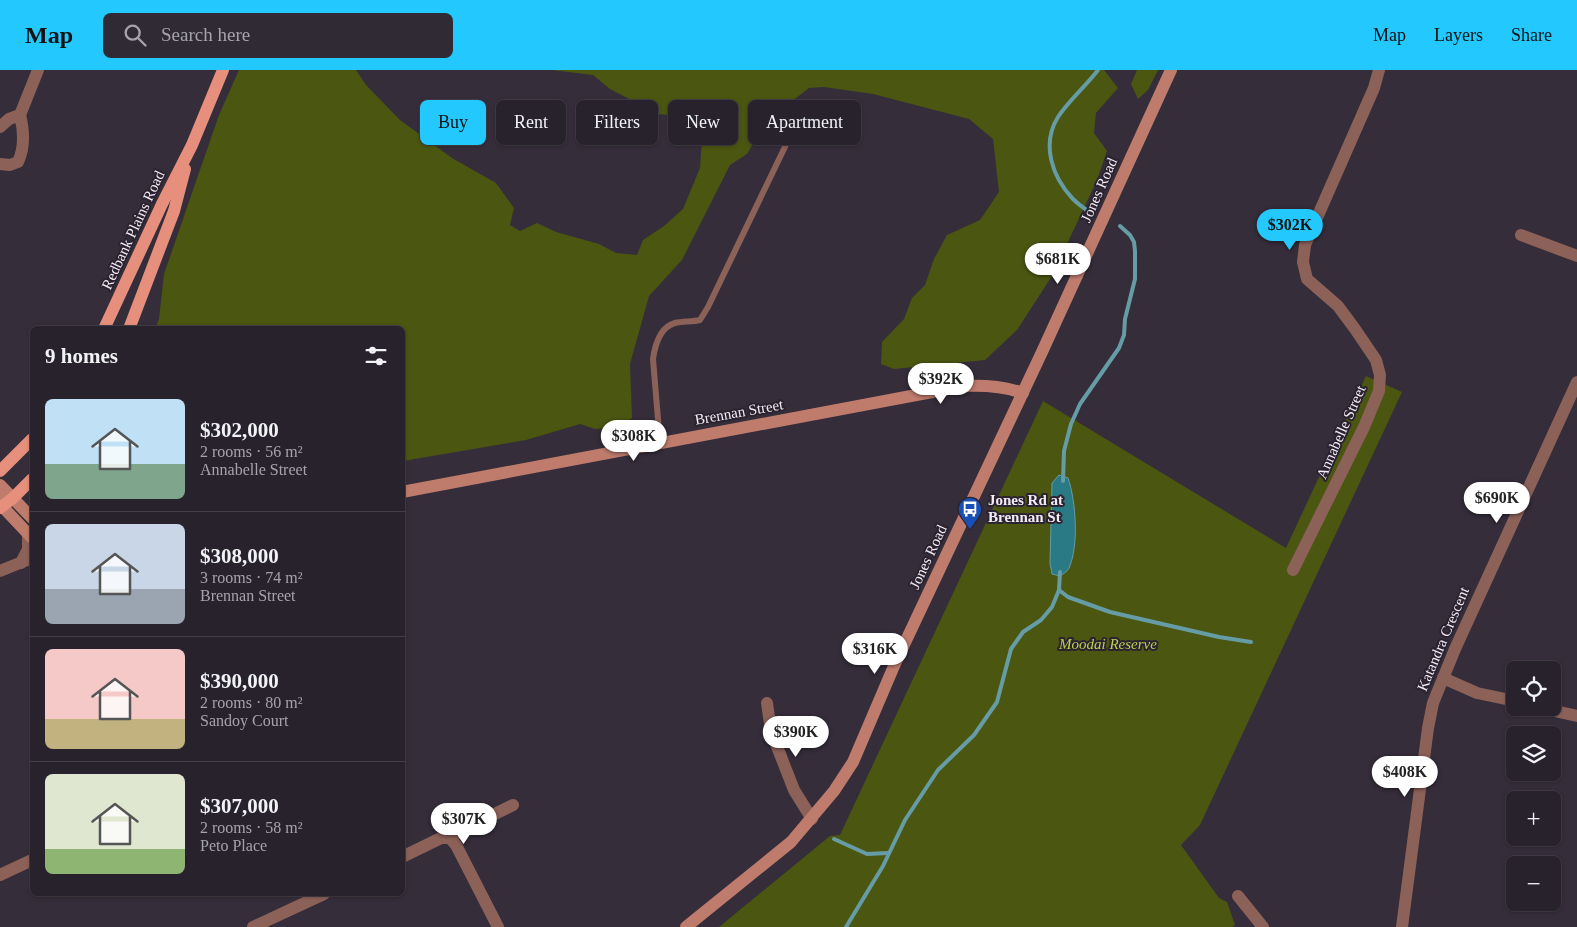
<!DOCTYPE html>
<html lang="en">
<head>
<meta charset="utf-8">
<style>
	:root { --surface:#28222c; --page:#302a34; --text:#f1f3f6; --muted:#a5a4a9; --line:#443f48; --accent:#23c9fe }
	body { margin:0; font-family:Georgia,serif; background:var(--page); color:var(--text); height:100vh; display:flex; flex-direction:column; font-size:19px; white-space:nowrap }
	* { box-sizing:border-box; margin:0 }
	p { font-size:16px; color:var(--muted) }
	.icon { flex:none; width:28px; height:28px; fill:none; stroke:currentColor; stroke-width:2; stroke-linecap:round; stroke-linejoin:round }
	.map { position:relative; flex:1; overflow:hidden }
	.sheet { position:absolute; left:30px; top:256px; width:375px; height:570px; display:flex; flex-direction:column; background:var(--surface); border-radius:8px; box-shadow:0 1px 4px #0004,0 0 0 1px var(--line) }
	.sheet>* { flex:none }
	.banner { position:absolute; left:420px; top:30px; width:475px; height:45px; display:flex; gap:10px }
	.controls { position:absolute; left:1506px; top:591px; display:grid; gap:10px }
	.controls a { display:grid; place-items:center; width:55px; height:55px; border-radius:8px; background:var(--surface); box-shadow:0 1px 4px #0004,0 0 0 1px var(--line); font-size:25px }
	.price { position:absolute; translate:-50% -42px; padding:0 11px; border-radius:18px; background:#fff; color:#222; font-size:16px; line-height:32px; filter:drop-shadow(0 1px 2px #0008) }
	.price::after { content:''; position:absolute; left:50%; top:30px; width:15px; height:11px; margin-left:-8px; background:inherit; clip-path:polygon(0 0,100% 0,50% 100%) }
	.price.current { background:var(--accent); color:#111 }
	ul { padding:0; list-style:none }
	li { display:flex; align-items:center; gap:15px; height:125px; padding:0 15px }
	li+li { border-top:1px solid var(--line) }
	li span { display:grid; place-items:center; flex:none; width:140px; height:100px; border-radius:8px; color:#555 }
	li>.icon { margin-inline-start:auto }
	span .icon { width:60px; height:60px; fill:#fffc; stroke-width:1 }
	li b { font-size:21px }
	h2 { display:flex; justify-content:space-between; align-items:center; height:60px; padding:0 15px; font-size:21px }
	.chip { padding:0 18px; border-radius:8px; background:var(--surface); box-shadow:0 1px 4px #0004,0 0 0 1px var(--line); font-size:18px; line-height:45px }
	.chip.current { background:var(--accent); color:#111 }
	header { display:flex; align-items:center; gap:30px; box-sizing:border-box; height:70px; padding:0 25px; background:var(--accent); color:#111 }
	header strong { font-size:24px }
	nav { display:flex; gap:28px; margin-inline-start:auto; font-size:18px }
	.search { width:350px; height:45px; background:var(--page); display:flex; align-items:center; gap:12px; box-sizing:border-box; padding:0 18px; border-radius:8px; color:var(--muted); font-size:19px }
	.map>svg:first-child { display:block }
</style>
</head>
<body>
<header>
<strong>Map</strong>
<div class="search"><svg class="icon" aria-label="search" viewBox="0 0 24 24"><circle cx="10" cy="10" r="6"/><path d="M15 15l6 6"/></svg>Search here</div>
<nav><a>Map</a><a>Layers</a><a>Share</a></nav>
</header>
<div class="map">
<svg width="1577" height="857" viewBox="0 0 1577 857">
	<rect width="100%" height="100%" fill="#352d3a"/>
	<g fill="#4b5611">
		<path d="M239 0H356L366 15 400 50 452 88 496 113 514 138 510 155 520 161 537 153 556 162 599 174 616 183 637 185 643 170 664 156 683 139 700 98 703 55 693 47 658 44 610 19 593 5 552 0H1104L1118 18 1096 43 1094 63 1107 81 1097 110 1052 206 1017 260 985 290 894 299 881 294 882 272 904 249 912 228 925 215 934 189 947 165 980 150 999 122 993 69 969 49 873 24 824 17 809 18 778 42 764 55 747 84 730 95 682 190 649 226 630 294 632 348 620 357 595 359 580 354 526 370 403 391 402 259H155L159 249 164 204 219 45Z"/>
		<path d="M1137 0H1158L1148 20 1138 29 1131 14Z"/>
		<path d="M1366 306 1402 322 1200 755 1181 775 1219 828 1227 832 1235 855 1232 857H719L830 766 840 765 1043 331 1286 478Z"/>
	</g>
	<path fill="#297a84" stroke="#659ca6" d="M1059 405 1068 408C1076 431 1079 476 1069 498 1067 502 1063 504 1060 506L1052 504 1050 493 1052 413Z"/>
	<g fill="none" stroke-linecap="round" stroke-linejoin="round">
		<g stroke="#659ca6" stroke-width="4">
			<path d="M1091 143C1085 139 1078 134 1073 129 1052 107 1041 74 1058 47 1069 30 1086 16 1098 0"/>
			<path d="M1063 411 1064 381 1071 354 1080 334 1119 278 1124 265 1125 249 1135 209V181L1134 172 1130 165 1120 156"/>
			<path d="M1059 520 1068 527 1110 542 1219 567 1251 572"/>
			<path d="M834 769 867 784 888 783"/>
			<path d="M846 857 883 796 905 750 938 700 974 665 997 632 1011 579 1023 562 1041 550 1052 537 1059 520 1060 502"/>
		</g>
		<path stroke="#8c6158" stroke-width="6" d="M660 373 653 289C655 275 660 257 675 253 683 251 692 252 700 250L708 237 795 56"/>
		<g stroke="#8c6158" stroke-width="12">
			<path d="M20 45 38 0"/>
			<path d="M0 57 9 49 20 45C24 61 25 77 18 92L10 95 0 94"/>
			<path d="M1521 165 1577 186"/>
			<path d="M21 493 28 479V464"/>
			<path d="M1293 500 1364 357 1379 321 1380 305 1376 290 1355 259 1338 236 1307 209 1303 192 1305 175 1374 18 1379 0"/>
			<path d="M0 501 32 488"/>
			<path d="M1443 608 1477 623 1515 631"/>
			<path d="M767 633 771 661 794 720 812 749"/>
			<path d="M1541 638 1577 646"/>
			<path d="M450 768 456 775 498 857"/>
			<path d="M402 787 441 768H450L460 761 513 735"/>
			<path d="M0 805 32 790"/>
			<path d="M1238 826 1263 857"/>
			<path d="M253 857 324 824"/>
			<path d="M1402 857 1428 658 1433 633 1455 579 1577 312"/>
		</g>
		<g stroke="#bf7c6d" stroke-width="12">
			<path d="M0 415 32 448"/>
			<path d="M402 422 964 316C985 315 1003 316 1023 323"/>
			<path d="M0 429 2 436 32 468"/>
			<path d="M686 857 791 772 834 721 853 692 894 596 1042 282 1171 0"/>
		</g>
		<g stroke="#e68f7d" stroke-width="12">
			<path d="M104 259 162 134 192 75 223 0"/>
			<path d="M129 259 174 141 185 99"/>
			<path d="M0 401 32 369"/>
			<path d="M0 438 13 428 32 409"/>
		</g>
	</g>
	<defs>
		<g id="bus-pin" transform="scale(1.25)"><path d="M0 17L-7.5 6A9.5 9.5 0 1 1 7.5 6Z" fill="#1a4fb4" stroke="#2b2330"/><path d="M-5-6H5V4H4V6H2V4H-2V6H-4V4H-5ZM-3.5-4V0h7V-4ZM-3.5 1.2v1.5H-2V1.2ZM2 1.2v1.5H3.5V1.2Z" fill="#fff"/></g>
	</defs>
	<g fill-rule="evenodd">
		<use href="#bus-pin" x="970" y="439"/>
	</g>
	<g text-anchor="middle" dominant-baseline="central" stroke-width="4" stroke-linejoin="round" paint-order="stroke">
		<g font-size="15" fill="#f1ecf5" stroke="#2b2330">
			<text transform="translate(1099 120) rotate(-66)">Jones Road</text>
			<text transform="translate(133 160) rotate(-65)">Redbank Plains Road</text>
			<text transform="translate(739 342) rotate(-10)">Brennan Street</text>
			<text transform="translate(1341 362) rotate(-66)">Annabelle Street</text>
			<text transform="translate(928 487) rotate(-65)">Jones Road</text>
			<text transform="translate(1443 569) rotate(-67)">Katandra Crescent</text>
		</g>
		<g font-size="15" font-weight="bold" fill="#f1ecf5" stroke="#2b2330" text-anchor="start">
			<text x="988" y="430">Jones Rd at<tspan x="988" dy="17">Brennan St</tspan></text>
		</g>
		<g font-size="15" font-style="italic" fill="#bad24d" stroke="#2b2330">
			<text x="1108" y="574">Moodai Reserve</text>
		</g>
	</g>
</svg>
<div class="controls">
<a><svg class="icon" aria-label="locate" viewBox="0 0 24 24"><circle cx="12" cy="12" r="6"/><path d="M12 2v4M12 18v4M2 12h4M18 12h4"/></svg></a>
<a><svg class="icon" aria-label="layers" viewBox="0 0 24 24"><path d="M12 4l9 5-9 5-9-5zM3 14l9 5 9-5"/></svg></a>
<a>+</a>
<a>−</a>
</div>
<b class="price current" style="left:1290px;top:181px">$302K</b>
<b class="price" style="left:1058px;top:215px">$681K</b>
<b class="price" style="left:941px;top:335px">$392K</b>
<b class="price" style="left:634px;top:392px">$308K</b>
<b class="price" style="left:1497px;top:454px">$690K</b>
<b class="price" style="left:875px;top:605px">$316K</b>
<b class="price" style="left:796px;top:688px">$390K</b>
<b class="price" style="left:1405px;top:728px">$408K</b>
<b class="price" style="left:464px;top:775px">$307K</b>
<div class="banner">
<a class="chip current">Buy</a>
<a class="chip">Rent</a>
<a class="chip">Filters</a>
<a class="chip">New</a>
<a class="chip">Apartment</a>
</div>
<section class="sheet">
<h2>9 homes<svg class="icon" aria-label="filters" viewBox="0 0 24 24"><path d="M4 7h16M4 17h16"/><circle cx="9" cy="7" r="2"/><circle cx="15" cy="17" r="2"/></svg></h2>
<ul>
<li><span style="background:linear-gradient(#bfe0f5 65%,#7fa58c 0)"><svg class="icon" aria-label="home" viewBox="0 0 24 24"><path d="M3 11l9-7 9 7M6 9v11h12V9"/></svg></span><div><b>$302,000</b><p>2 rooms · 56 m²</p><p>Annabelle Street</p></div></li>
<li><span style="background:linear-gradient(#c9d6e8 65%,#9aa5b1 0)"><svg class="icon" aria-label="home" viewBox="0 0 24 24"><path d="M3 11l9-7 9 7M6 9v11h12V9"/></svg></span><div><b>$308,000</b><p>3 rooms · 74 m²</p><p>Brennan Street</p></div></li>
<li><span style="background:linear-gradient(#f6c9c9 70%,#c2b280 0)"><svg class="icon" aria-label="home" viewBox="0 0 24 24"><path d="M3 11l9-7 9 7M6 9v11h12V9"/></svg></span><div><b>$390,000</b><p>2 rooms · 80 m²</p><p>Sandoy Court</p></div></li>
<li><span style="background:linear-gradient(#dfe7d0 75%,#8fb573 0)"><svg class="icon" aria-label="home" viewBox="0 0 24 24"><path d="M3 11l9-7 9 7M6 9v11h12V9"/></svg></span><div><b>$307,000</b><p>2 rooms · 58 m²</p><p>Peto Place</p></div></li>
</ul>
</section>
</div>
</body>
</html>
